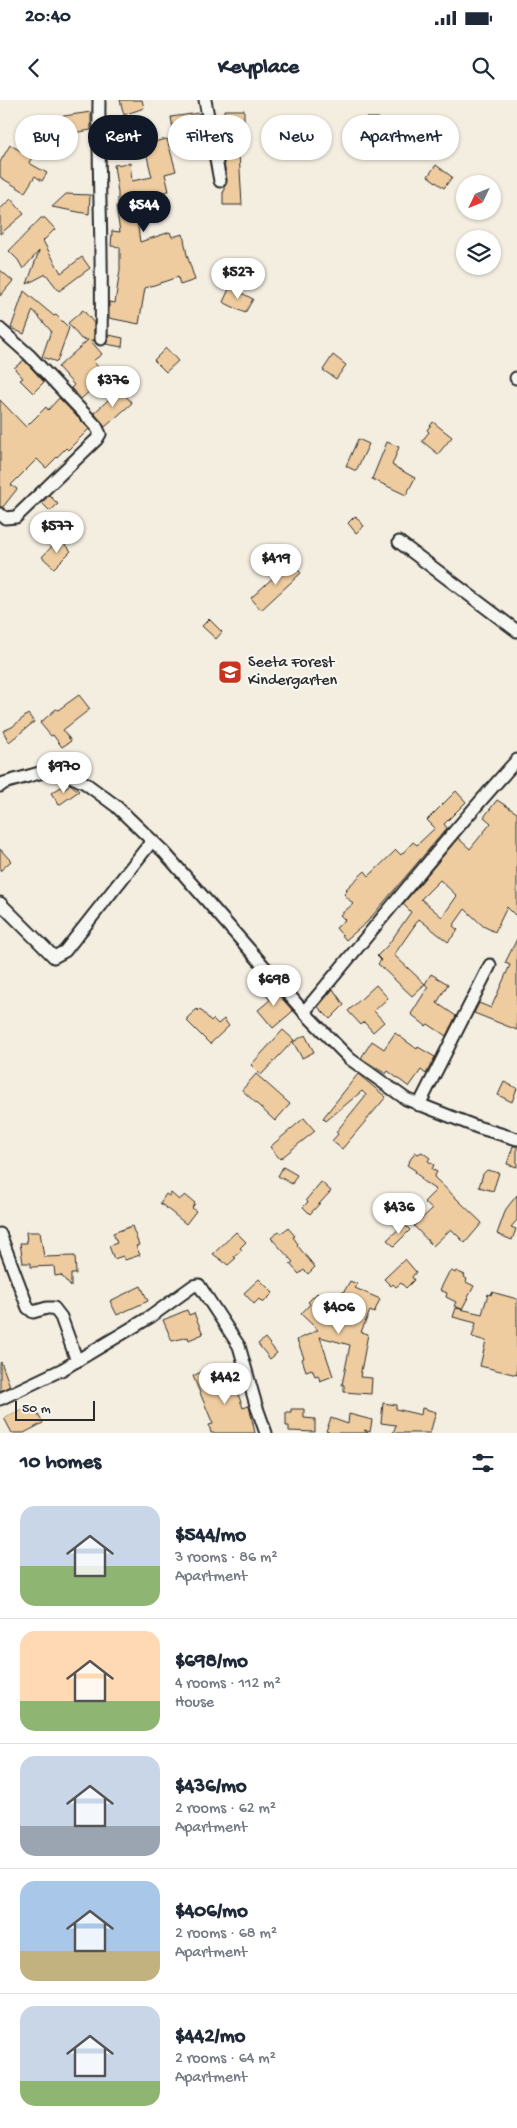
<!DOCTYPE html>
<html lang="en">
<head>
<meta charset="utf-8">
<style>
	:root { --surface:#fff; --page:#f2f2f3; --text:#1f2937; --muted:#747a83; --line:#e0e1e3; --accent:#111827 }
	body { margin:0; font-family:"Gochi Hand",sans-serif; background:var(--page); color:var(--text); height:100vh; display:flex; flex-direction:column; font-size:19px; white-space:nowrap }
	* { box-sizing:border-box; margin:0 }
	p { font-size:16px; color:var(--muted) }
	.icon { flex:none; width:28px; height:28px; fill:none; stroke:currentColor; stroke-width:2; stroke-linecap:round; stroke-linejoin:round }
	.map { position:relative; height:1333px; overflow:hidden }
	.panel { display:flex; flex-direction:column; background:var(--surface); flex:1 }
	.panel>* { flex:none }
	.guide { position:absolute; left:15px; top:15px; width:488px; height:45px; display:flex; gap:10px }
	.needle { width:32px; rotate:227deg }
	.buttons { position:absolute; left:456px; top:75px; display:grid; gap:10px }
	.buttons a { display:grid; place-items:center; width:45px; height:45px; border-radius:50%; background:var(--surface); box-shadow:0 1px 4px #0004; font-size:25px }
	.scale { position:absolute; left:15px; bottom:12px; width:80px; box-sizing:border-box; padding-left:5px; border:2px solid #2b2b2b; border-top:0; font-size:14px; line-height:18px; white-space:nowrap; color:#2b2b2b; -webkit-text-stroke:4px #f6f6f2; paint-order:stroke }
	.price { position:absolute; translate:-50% -42px; padding:0 11px; border-radius:18px; background:#fff; color:#222; font-size:16px; line-height:32px; filter:drop-shadow(0 1px 2px #0008) }
	.price::after { content:''; position:absolute; left:50%; top:30px; width:15px; height:11px; margin-left:-8px; background:inherit; clip-path:polygon(0 0,100% 0,50% 100%) }
	.price.selected { background:var(--accent); color:#fff }
	ul { padding:0; list-style:none }
	li { display:flex; align-items:center; gap:15px; height:125px; padding:0 20px }
	li+li { border-top:1px solid var(--line) }
	li span { display:grid; place-items:center; flex:none; width:140px; height:100px; border-radius:15px; color:#555 }
	li>.icon { margin-inline-start:auto }
	span .icon { width:60px; height:60px; fill:#fffc; stroke-width:1 }
	li b { font-size:21px }
	h2 { display:flex; justify-content:space-between; align-items:center; height:60px; padding:0 20px; font-size:21px }
	.tag { padding:0 18px; border-radius:22px; background:var(--surface); box-shadow:0 1px 4px #0004; font-size:18px; line-height:45px }
	.tag.selected { background:var(--accent); color:#fff }
	.status { display:flex; justify-content:space-between; align-items:center; height:35px; padding:0 25px; background:var(--surface); direction:ltr }
	.status svg { height:14px; fill:currentColor }
	header { display:flex; justify-content:space-between; align-items:center; height:65px; padding:0 20px; background:var(--surface); font-size:22px; font-weight:700 }
	.map>svg:first-child { display:block }
</style>
</head>
<body>
<div class="status"><b>20:40</b><svg viewBox="0 0 49 12"><path d="M0 12V9h3v3zM5 12V6h3v6zM10 12V3h3v9zM15 12V0h3v12zM26 1h20v11H26zM47 4h2v5h-2z"/></svg></div>
<header><svg class="icon" aria-label="back" viewBox="0 0 24 24"><path d="M15 5l-7 7 7 7"/></svg>Keyplace<svg class="icon" aria-label="search" viewBox="0 0 24 24"><circle cx="10" cy="10" r="6"/><path d="M15 15l6 6"/></svg></header>
<div class="map">
<svg width="517" height="1333" viewBox="0 0 517 1333">
	<rect width="100%" height="100%" fill="#f4eee1"/>
	<filter id="ink" filterUnits="userSpaceOnUse"><feTurbulence type="fractalNoise" baseFrequency=".02" numOctaves="2"/><feDisplacementMap in="SourceGraphic" scale="10" xChannelSelector="R" yChannelSelector="G"/><feConvolveMatrix kernelMatrix="1 2 1 2 8 2 1 2 1" color-interpolation-filters="sRGB"/></filter>
	<g filter="url(#ink)">
		<g fill="#eecc9f" stroke="#2b2b2b" fill-rule="evenodd">
			<path d="M120 0H142L144 8 124 15Z"/>
			<path d="M224 10H244V35H238L242 105H223V92H224V87L227 80 221 46H224Z"/>
			<path d="M91 12V30L60 35 57 17Z"/>
			<path d="M199 13 202 32 188 34 189 41 175 42 171 17Z"/>
			<rect x="366" y="18" width="12" height="20"/>
			<path d="M147 20 153 42 167 39 176 71 165 74 169 91 134 98 140 142 170 132 172 137 183 134 187 155 195 180 180 185 178 177 145 188 139 224 109 218V202L115 203 120 170V147L111 146 112 131 120 132 116 106H118V93L114 65 130 63 132 81 152 77 142 36 130 39 126 23Z"/>
			<path d="M10 45 32 57 29 63 47 73 42 81 35 76 25 92 0 77V62Z"/>
			<path d="M436 65 452 77 444 88 428 76Z"/>
			<path d="M66 94 90 95 89 114 52 107Z"/>
			<path d="M11 99 24 114 0 134V109Z"/>
			<path d="M41 118H45L55 129 43 141 61 173 82 157 90 168 59 191 46 174 27 184 39 151 23 169 18 160 9 151Z"/>
			<path d="M0 170 13 181 0 196Z"/>
			<path d="M230 187 253 199 245 213 223 202Z"/>
			<path d="M24 191 54 216 56 215 69 228 57 262 42 257 51 231 33 210 24 234 11 228Z"/>
			<path d="M83 210 94 223V241L90 240 102 254 93 261 106 276 81 299 71 288 74 285 58 267 88 240 81 239 68 223Z"/>
			<path d="M109 235 123 238 122 247 106 244Z"/>
			<path d="M166 248 178 261 166 272 154 260Z"/>
			<path d="M333 255 346 265 336 279 323 270Z"/>
			<path d="M24 260 44 282 33 293 20 280 23 278 14 268Z"/>
			<path d="M120 289 132 303 105 327 94 313Z"/>
			<path d="M59 298 89 329 68 350 66 348 46 368 37 359 11 385 17 389 3 407H0V300L26 327 46 307 48 310Z"/>
			<path d="M433 322 452 337 438 354 422 341 429 332 427 330Z"/>
			<path d="M358 339 369 344 356 371 346 366Z"/>
			<path d="M387 342 399 347 392 365 415 378 406 395 372 379Z"/>
			<path d="M49 395 58 404 50 411 42 403Z"/>
			<path d="M355 416 364 426 356 433 348 423Z"/>
			<path d="M59 439 71 451 54 468 42 457Z"/>
			<path d="M290 462 301 473 261 510 251 498Z"/>
			<path d="M209 519 222 532 216 539 202 526Z"/>
			<path d="M79 595 90 609 63 630 71 641 62 647 53 635 51 636 40 623 56 609 58 610Z"/>
			<path d="M28 614 34 622 9 642 3 631 12 627Z"/>
			<path d="M70 684 79 691 59 705 51 693 63 686 65 689Z"/>
			<path d="M456 691 466 702 444 724 447 728 367 822 346 840 336 828 345 820 340 815 353 804 344 794 348 790 346 789 365 771 369 776 396 750 401 755 413 742 417 745 435 728 427 720Z"/>
			<path d="M497 700 517 713V817L507 807 495 832 483 826 465 809 453 826 458 830 448 842 419 819 394 855 425 884 431 874 448 884 437 903 456 916 446 936 428 924 426 926 411 914 428 887 425 884 412 896 378 864 381 860 377 856 388 845 411 812 403 804 458 738 470 749 491 723 484 717ZM440 780 457 796 442 817 421 799Z"/>
			<path d="M0 749 11 761 0 771Z"/>
			<path d="M517 839V930L474 913 479 903 491 908 510 865 505 863Z"/>
			<path d="M268 883 293 911 273 928 258 910 270 900 261 889Z"/>
			<path d="M376 885 388 898 374 911 384 922 373 932 364 922 361 925 348 911Z"/>
			<path d="M333 889 344 905 330 919 318 907Z"/>
			<path d="M197 909 198 911 200 909 211 921 213 919 218 924 224 919 229 926 210 944 187 921V918Z"/>
			<path d="M283 930 294 940 261 975 251 965Z"/>
			<path d="M395 933 417 949 418 947 435 957 426 974 421 970 409 987 388 971 386 974 361 958 372 941 384 949Z"/>
			<path d="M305 935 314 952 302 958 293 942Z"/>
			<path d="M256 974 290 1004 275 1021 242 990Z"/>
			<path d="M358 974 386 997 342 1049 332 1041 338 1034 336 1032 366 995 362 991 326 1021 323 1018Z"/>
			<path d="M504 982 517 988 512 1002 498 995Z"/>
			<path d="M304 1018 315 1031 280 1059 270 1047Z"/>
			<path d="M513 1046H517V1067L507 1064Z"/>
			<path d="M415 1052 418 1054 422 1052 430 1058 428 1061 434 1065 432 1069 437 1072 434 1077 482 1123 465 1143 451 1129 433 1146 414 1126 432 1109 424 1102 436 1090 421 1080 422 1078 415 1073 416 1071 407 1065Z"/>
			<path d="M283 1067 297 1075 292 1084 278 1076Z"/>
			<path d="M487 1070 499 1073 493 1091 479 1087 483 1074Z"/>
			<path d="M321 1082 331 1091 310 1114 303 1107 308 1102 306 1100Z"/>
			<path d="M171 1093 179 1100 185 1095 195 1103 192 1108 196 1111 186 1124 160 1103 166 1094 169 1096Z"/>
			<path d="M517 1095V1120L511 1127 516 1129 512 1140 497 1134 506 1109Z"/>
			<path d="M404 1124 410 1130 394 1146 387 1140Z"/>
			<path d="M132 1126 139 1145 136 1146 140 1155 125 1160 123 1156 114 1159 109 1146 117 1143 113 1133Z"/>
			<path d="M288 1128 295 1136 293 1137 298 1144 297 1145 315 1167 308 1174 304 1170 299 1174 290 1164 293 1162 271 1138 279 1131 281 1133Z"/>
			<path d="M26 1132H40L44 1157 75 1156 76 1174H71V1187L61 1175 55 1176 54 1166 31 1167V1163H23L20 1143H27Z"/>
			<path d="M236 1132 246 1142 240 1148 242 1150 234 1157 236 1158 228 1165 213 1154Z"/>
			<path d="M405 1159 416 1172 412 1177 414 1180 406 1188 401 1183 396 1187 393 1184 391 1186 384 1179Z"/>
			<path d="M452 1171 455 1173 456 1171 465 1175 464 1177 467 1179 466 1182 474 1186 462 1209 454 1206 456 1202 446 1197 447 1193 440 1190 449 1172Z"/>
			<path d="M259 1179 273 1193 263 1203 259 1199 254 1204 244 1193Z"/>
			<path d="M350 1181 357 1184 355 1188 380 1199 374 1213 370 1211 361 1232 368 1234 360 1277 372 1278 371 1294 344 1292V1285H342L350 1245 320 1237 333 1276 320 1281 318 1275 315 1276 312 1269 306 1271 302 1259 304 1258 297 1240 318 1230 301 1214 310 1204 308 1202 317 1193 330 1205 345 1190Z"/>
			<path d="M141 1186 148 1201 117 1215 110 1201Z"/>
			<path d="M492 1192 517 1199V1275L480 1266 486 1241 472 1237 476 1223 453 1217 456 1208 482 1214 488 1194 491 1195Z"/>
			<path d="M187 1210 189 1215 194 1213 203 1234 189 1240 188 1237 172 1241 163 1220Z"/>
			<path d="M265 1238 277 1253 270 1259 258 1244Z"/>
			<path d="M1 1262 10 1286 0 1291V1263Z"/>
			<path d="M203 1271 206 1277 211 1275 216 1286 234 1275 242 1288 237 1291 243 1308 249 1306 255 1333H211L209 1325 213 1324 193 1276Z"/>
			<path d="M383 1303 396 1305V1309L421 1315 422 1308 436 1312 430 1333H393L396 1325 381 1323Z"/>
			<path d="M32 1305 43 1323 24 1333H12L4 1318Z"/>
			<path d="M291 1309H304V1318L315 1319V1332L289 1331V1326H286V1312H291Z"/>
			<path d="M349 1314 372 1320 370 1332 364 1330 368 1333H331L326 1331 331 1318 348 1324Z"/>
		</g>
		<g fill="none" stroke-linecap="round" stroke-linejoin="round">
			<g stroke="#2b2b2b" stroke-width="15">
				<g id="minor">
					<path d="M99 0C98 80 103 160 101 239"/>
					<path d="M205 0 220 81"/>
					<path d="M0 229 29 255 96 326 100 334 97 339 16 417 5 418 0 414"/>
					<path d="M516 278H517"/>
					<path d="M399 442 517 531"/>
					<path d="M0 686 4 683 43 672 64 673 85 683 116 706 164 752 304 912 350 959 406 999 477 1027 517 1039"/>
					<path d="M0 803 54 857 65 851 152 741"/>
					<path d="M304 912C375 828 443 741 517 660"/>
					<path d="M419 1005 490 865"/>
					<path d="M0 1134 28 1208 33 1212 47 1208H54L61 1217 77 1261"/>
					<path d="M0 1299 63 1269 150 1217 193 1186 199 1185 239 1246 256 1305 266 1333"/>
				</g>
			</g>
			<use href="#minor" stroke="#f6f6f2" stroke-width="11"/>
		</g>
	</g>
	<defs>
		<g id="school-square" transform="scale(1.25)"><rect x="-9" y="-9" width="18" height="18" rx="4" fill="#c8321e" stroke="#f6f6f2"/><path d="M0-5L7-2L0 1L-7-2ZM-4 1L0 2.5L4 1V4Q0 6-4 4Z" fill="#fff"/></g>
	</defs>
	<g fill-rule="evenodd">
		<use href="#school-square" x="230" y="572"/>
	</g>
	<g text-anchor="middle" dominant-baseline="central" stroke-width="4.5" stroke-linejoin="round" paint-order="stroke">
		<g font-size="16" fill="#2b2b2b" stroke="#f6f6f2" text-anchor="start">
			<text x="248" y="563">Seeta Forest<tspan x="248" dy="18">Kindergarten</tspan></text>
		</g>
	</g>
</svg>
<div class="buttons">
<a><svg class="needle" viewBox="-14 -14 28 28"><path d="M0-13l5 13h-10z" fill="#e53935"/><path d="M0 13l5-13h-10z" fill="#747a83"/></svg></a>
<a><svg class="icon" aria-label="layers" viewBox="0 0 24 24"><path d="M12 4l9 5-9 5-9-5zM3 14l9 5 9-5"/></svg></a>
</div>
<div class="scale">50 m</div>
<b class="price selected" style="left:144px;top:133px">$544</b>
<b class="price" style="left:238px;top:200px">$527</b>
<b class="price" style="left:113px;top:308px">$376</b>
<b class="price" style="left:57px;top:454px">$577</b>
<b class="price" style="left:276px;top:486px">$419</b>
<b class="price" style="left:64px;top:694px">$970</b>
<b class="price" style="left:274px;top:907px">$698</b>
<b class="price" style="left:399px;top:1135px">$436</b>
<b class="price" style="left:339px;top:1235px">$406</b>
<b class="price" style="left:225px;top:1305px">$442</b>
<div class="guide">
<a class="tag">Buy</a>
<a class="tag selected">Rent</a>
<a class="tag">Filters</a>
<a class="tag">New</a>
<a class="tag">Apartment</a>
</div>
</div>
<section class="panel">
<h2>10 homes<svg class="icon" aria-label="filters" viewBox="0 0 24 24"><path d="M4 7h16M4 17h16"/><circle cx="9" cy="7" r="2"/><circle cx="15" cy="17" r="2"/></svg></h2>
<ul>
<li><span style="background:linear-gradient(#c9d6e8 60%,#8fb573 0)"><svg class="icon" aria-label="home" viewBox="0 0 24 24"><path d="M3 11l9-7 9 7M6 9v11h12V9"/></svg></span><div><b>$544/mo</b><p>3 rooms · 86 m²</p><p>Apartment</p></div></li>
<li><span style="background:linear-gradient(#ffd9b3 70%,#8fb573 0)"><svg class="icon" aria-label="home" viewBox="0 0 24 24"><path d="M3 11l9-7 9 7M6 9v11h12V9"/></svg></span><div><b>$698/mo</b><p>4 rooms · 112 m²</p><p>House</p></div></li>
<li><span style="background:linear-gradient(#c9d6e8 70%,#9aa5b1 0)"><svg class="icon" aria-label="home" viewBox="0 0 24 24"><path d="M3 11l9-7 9 7M6 9v11h12V9"/></svg></span><div><b>$436/mo</b><p>2 rooms · 62 m²</p><p>Apartment</p></div></li>
<li><span style="background:linear-gradient(#a9c7e8 70%,#c2b280 0)"><svg class="icon" aria-label="home" viewBox="0 0 24 24"><path d="M3 11l9-7 9 7M6 9v11h12V9"/></svg></span><div><b>$406/mo</b><p>2 rooms · 68 m²</p><p>Apartment</p></div></li>
<li><span style="background:linear-gradient(#c9d6e8 75%,#8fb573 0)"><svg class="icon" aria-label="home" viewBox="0 0 24 24"><path d="M3 11l9-7 9 7M6 9v11h12V9"/></svg></span><div><b>$442/mo</b><p>2 rooms · 64 m²</p><p>Apartment</p></div></li>
</ul>
</section>
</body>
</html>
